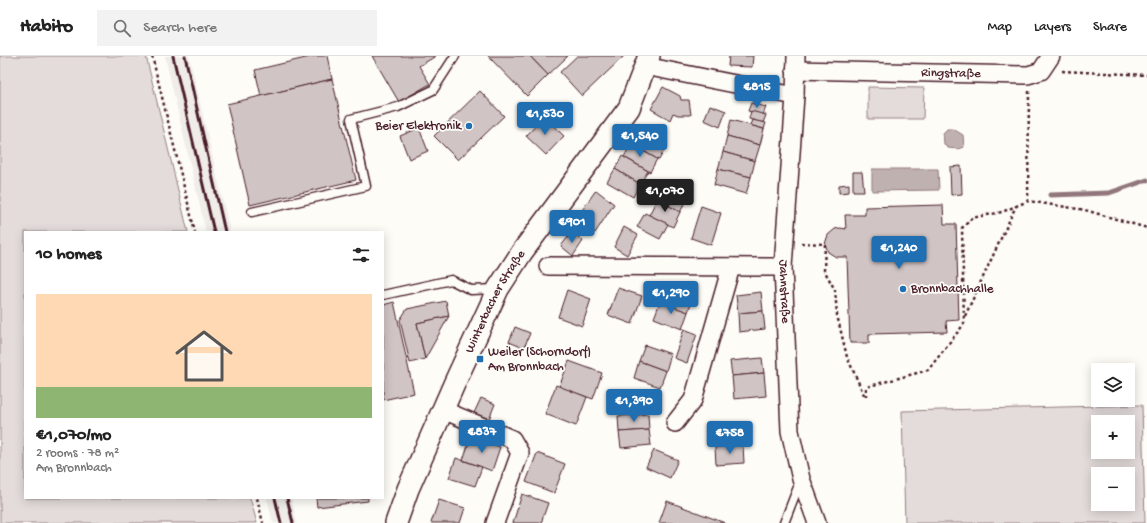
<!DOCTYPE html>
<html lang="en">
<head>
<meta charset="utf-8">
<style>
	:root { --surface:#fff; --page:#f2f2f2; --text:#222; --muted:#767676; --line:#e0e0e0; --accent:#1f6fb2 }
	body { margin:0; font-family:"Gochi Hand",sans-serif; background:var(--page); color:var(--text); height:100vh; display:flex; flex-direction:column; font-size:15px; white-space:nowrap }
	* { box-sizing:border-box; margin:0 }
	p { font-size:13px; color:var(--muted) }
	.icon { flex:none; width:22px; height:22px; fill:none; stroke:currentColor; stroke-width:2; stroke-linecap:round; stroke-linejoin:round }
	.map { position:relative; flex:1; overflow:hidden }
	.details { position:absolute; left:24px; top:175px; width:360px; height:268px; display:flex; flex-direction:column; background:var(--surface); border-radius:0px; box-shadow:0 2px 10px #0003 }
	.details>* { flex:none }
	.fabs { position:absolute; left:1091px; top:307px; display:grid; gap:8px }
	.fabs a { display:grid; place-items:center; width:44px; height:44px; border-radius:0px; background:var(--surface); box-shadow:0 2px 10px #0003; font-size:20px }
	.price { position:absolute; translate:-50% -34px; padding:0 9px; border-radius:4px; background:var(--accent); color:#fff; font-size:13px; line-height:26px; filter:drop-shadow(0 1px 2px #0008) }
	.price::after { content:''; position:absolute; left:50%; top:24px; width:12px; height:9px; margin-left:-6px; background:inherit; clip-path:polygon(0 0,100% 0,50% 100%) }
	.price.current { background:#222; color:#fff }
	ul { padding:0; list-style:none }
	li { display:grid; align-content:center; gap:8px; height:212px; padding:0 12px }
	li+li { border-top:1px solid var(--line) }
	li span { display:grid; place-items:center; height:124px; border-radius:0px; color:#555 }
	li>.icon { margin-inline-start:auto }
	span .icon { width:72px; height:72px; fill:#fffc; stroke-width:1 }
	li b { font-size:17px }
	h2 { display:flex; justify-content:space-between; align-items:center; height:48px; padding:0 12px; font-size:17px }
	header { display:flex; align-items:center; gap:24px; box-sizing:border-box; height:56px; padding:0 20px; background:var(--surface); border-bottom:1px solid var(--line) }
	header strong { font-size:19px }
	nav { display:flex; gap:22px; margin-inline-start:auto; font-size:14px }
	.search { width:280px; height:36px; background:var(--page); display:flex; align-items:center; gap:10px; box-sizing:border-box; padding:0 14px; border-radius:0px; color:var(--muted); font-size:15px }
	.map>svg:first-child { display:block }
</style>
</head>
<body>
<header>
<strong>Habito</strong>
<div class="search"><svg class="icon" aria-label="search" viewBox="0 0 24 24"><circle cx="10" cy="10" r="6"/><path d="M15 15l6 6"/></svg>Search here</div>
<nav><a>Map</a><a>Layers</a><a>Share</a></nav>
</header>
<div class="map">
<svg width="1147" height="467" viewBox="0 0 1147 467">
	<rect width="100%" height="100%" fill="#fdfcf7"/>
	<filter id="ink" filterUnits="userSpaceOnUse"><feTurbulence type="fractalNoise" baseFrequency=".025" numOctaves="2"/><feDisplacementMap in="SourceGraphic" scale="8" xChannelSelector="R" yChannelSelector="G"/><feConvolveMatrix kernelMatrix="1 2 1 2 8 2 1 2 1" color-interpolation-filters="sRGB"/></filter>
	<g filter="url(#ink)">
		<g fill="#f0ece8">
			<path d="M165 0H189L230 176H206Z"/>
			<path d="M267 442H291L297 467H273Z"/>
		</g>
		<g fill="#e3dcda" stroke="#967e82" fill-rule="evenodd">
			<path d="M0 0H146L188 176H25V442H250L257 467H0Z"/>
			<path d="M868 31 924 32 923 63H868Z"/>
			<path d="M1142 349 1145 467H905L902 355ZM1098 366H1128V396H1098ZM1098 418H1128V448H1098Z"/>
		</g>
		<g fill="#c0b1b1" stroke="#91777b">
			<path d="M947 73H953L963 79 964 91 958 93 948 92 944 88 943 77Z"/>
			<path d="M872 113H938L939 134 872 135Z"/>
		</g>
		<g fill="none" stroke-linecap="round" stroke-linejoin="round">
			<path stroke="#91777b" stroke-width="5" d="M1050 139 1109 137 1147 124"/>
		</g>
		<g fill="#d0c5c4" stroke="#4a1f2b">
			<path d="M314 0H327L332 23 261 40 255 14Z"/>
			<path d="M372 0H436L419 10 430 28 399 46Z"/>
			<path d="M488 0H530L548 19 527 40Z"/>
			<path d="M530 0H568L548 19Z"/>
			<path d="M577 0H624L582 40 560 16Z"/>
			<path d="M729 0H753L752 11 728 10Z"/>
			<path d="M332 23 356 124 250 149 227 48Z"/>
			<path d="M663 31 680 40 681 44H689L691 59H678L673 57 670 64 651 53Z"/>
			<path d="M480 35 504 60 458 104 434 80Z"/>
			<path d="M751 47 766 51 763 59 748 55Z"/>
			<path d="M710 49 726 55 720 71 704 64Z"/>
			<path d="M751 55 766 59 763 67 749 63Z"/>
			<path d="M544 61 564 80 546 99 526 80Z"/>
			<path d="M731 64 764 73 760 89 727 80Z"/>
			<path d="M752 64 766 67 764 73 750 69Z"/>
			<path d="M419 72 428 95 409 103 400 80Z"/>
			<path d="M641 77 666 91 659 104 633 89Z"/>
			<path d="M727 80 760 89 755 105 723 96Z"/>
			<path d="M631 88 657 103 650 116 624 101Z"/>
			<path d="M723 96 755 105 751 121 718 113Z"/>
			<path d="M622 100 648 115 640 128 615 113Z"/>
			<path d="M961 110 962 138 951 139 950 111Z"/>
			<path d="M615 113 640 128 633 141 607 126Z"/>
			<path d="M718 113 751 121 746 138 714 129Z"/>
			<path d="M853 116H862L864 135H853Z"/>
			<path d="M665 128 689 140 680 156 657 143Z"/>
			<path d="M849 128V136L839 137V129Z"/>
			<path d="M596 134 614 148 595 177 576 163Z"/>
			<path d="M657 143 680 156 673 171 649 159Z"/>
			<path d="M943 149 944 168H956L959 264 946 265 947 276 869 278V287H850L847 201H836L828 196 825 188 828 179 835 173 840 172 846 173 845 159H865V151Z"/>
			<path d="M701 150 721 157 711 189 691 182Z"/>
			<path d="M645 157 668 168 660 183 637 171Z"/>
			<path d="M624 171 638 179 627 199 614 191Z"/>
			<path d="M572 176 583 185 573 200 561 190Z"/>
			<path d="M666 229 694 239 688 256 660 246Z"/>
			<path d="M618 232 642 240 632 268 608 259Z"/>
			<path d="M567 234 591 243 582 270 558 261Z"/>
			<path d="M761 236 763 255 738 257 736 239Z"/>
			<path d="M446 245 449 260 417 267 425 303 410 307 400 264 407 253Z"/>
			<path d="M394 246 414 337 383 344V249Z"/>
			<path d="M660 246 688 256 682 273 654 262Z"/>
			<path d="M763 255 765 273 739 276 738 257Z"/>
			<path d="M449 260 425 303 417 267Z"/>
			<path d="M515 271 530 277 524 292 509 286Z"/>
			<path d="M684 273 697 278 687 307 674 302Z"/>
			<path d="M645 289 671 298 666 315 639 305Z"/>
			<path d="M762 302 764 317 732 320 730 305Z"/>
			<path d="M569 305 602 317 593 343 559 331Z"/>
			<path d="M639 305 666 315 660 331 634 322Z"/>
			<path d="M764 317 766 340 734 343 732 320Z"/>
			<path d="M556 329 587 341 576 370 545 358Z"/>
			<path d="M481 342 495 348 489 363 474 357Z"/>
			<path d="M648 358 649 374 619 376 618 360Z"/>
			<path d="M741 370 743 389 715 391 713 373Z"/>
			<path d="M649 374 651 389 621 392 619 376Z"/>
			<path d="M471 381 500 391 492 415 463 404Z"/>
			<path d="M743 389 744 407 716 409 715 391Z"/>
			<path d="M654 394 678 404 670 422 646 411Z"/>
			<path d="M537 397 565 408 554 437 526 426Z"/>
			<path d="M456 402 482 411 475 430 449 422Z"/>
			<path d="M522 438 548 447 541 467H513Z"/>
			<path d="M316 442H368V445L317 451Z"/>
			<path d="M439 444 465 452 460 467H431Z"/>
			<path d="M667 445 725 467H659Z"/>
		</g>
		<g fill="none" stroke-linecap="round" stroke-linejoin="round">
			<g stroke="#4a1f2b" stroke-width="11">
				<g id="service">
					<path d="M252 156 366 130 351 63 398 51 433 34 455 0"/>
					<path d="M383 239 451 224 471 234 496 233"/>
					<path d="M784 467 800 426"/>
				</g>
			</g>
			<g stroke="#4a1f2b" stroke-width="20">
				<g id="minor">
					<path id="s1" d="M796 0 795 40 783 211 790 375 801 423 817 467"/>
					<path d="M645 10 795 40"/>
					<path id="s2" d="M795 14 1028 19 1041 15 1051 0"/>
					<path d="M548 210 783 211"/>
					<path d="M443 354 512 383 520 397 495 467"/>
					<path d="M675 367 693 344 731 211"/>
				</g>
			</g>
			<g stroke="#4a1f2b" stroke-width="24">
				<g id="tertiary">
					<path id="s3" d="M396 467 408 433 455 326 498 233 522 196 629 52 649 0"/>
				</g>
			</g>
			<g stroke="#4a1f2b" stroke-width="2.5" stroke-dasharray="3 3" stroke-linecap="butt">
				<path d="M152 0 195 176"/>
				<path d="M1062 15 1147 19"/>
				<path d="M1029 35 1028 145 1085 154 1147 172"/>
				<path d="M801 187 825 188 824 214 835 234 837 259 847 301 865 341"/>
				<path d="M965 260 1016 150"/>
				<path d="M866 341V331L928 314 964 268 962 172 972 162 1002 156 1028 145"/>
				<path d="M257 442 263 467"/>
			</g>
			<use href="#service" stroke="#fdfcf7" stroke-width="8"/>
			<use href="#minor" stroke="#fdfcf7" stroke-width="17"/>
			<use href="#tertiary" stroke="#fdfcf7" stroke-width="21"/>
			<g stroke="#4a1f2b" stroke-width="3">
				<path d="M173 0 214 176"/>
				<path d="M185 0 225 176"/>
				<path d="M275 442 281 467"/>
				<path d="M287 442 293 467"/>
			</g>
		</g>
	</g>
	<g fill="#1f6fb2" stroke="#fdfcf7" stroke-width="1.5">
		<circle cx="469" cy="70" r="4"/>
		<circle cx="903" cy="233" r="4"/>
		<rect x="476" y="299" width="8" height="8" rx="2"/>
	</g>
	<g text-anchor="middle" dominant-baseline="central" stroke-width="3.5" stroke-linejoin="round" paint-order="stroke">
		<g font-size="13" fill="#4a1f2b" stroke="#fdfcf7">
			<text stroke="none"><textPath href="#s2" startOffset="156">Ringstraße</textPath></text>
			<text stroke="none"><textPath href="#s1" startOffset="236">Jahnstraße</textPath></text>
			<text stroke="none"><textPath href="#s3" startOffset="243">Winterbacher Straße</textPath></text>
		</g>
		<g font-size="13" fill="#4a1f2b" stroke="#fdfcf7" text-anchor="start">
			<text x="461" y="70" text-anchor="end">Beier Elektronik</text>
			<text x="911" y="233">Bronnbachhalle</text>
			<text x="488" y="296">Weiler (Schorndorf)<tspan x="488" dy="15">Am Bronnbach</tspan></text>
		</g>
	</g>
</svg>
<div class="fabs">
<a><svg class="icon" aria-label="layers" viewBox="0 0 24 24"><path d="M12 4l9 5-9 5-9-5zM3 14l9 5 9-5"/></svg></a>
<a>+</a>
<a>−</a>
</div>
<b class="price" style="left:757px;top:53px">€815</b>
<b class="price" style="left:545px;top:80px">€1,530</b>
<b class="price" style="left:640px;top:102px">€1,540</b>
<b class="price current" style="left:665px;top:157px">€1,070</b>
<b class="price" style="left:572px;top:188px">€901</b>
<b class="price" style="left:899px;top:214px">€1,240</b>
<b class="price" style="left:671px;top:259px">€1,290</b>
<b class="price" style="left:634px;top:367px">€1,390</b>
<b class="price" style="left:482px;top:398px">€837</b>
<b class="price" style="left:730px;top:399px">€758</b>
<section class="details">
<h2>10 homes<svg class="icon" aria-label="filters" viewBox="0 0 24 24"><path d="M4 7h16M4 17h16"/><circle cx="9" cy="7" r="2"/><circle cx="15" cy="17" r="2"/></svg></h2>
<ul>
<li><span style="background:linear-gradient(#ffd9b3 75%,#8fb573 0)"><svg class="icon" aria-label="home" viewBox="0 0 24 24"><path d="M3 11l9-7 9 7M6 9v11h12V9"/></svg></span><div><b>€1,070/mo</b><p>2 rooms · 78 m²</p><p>Am Bronnbach</p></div></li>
</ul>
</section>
</div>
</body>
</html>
